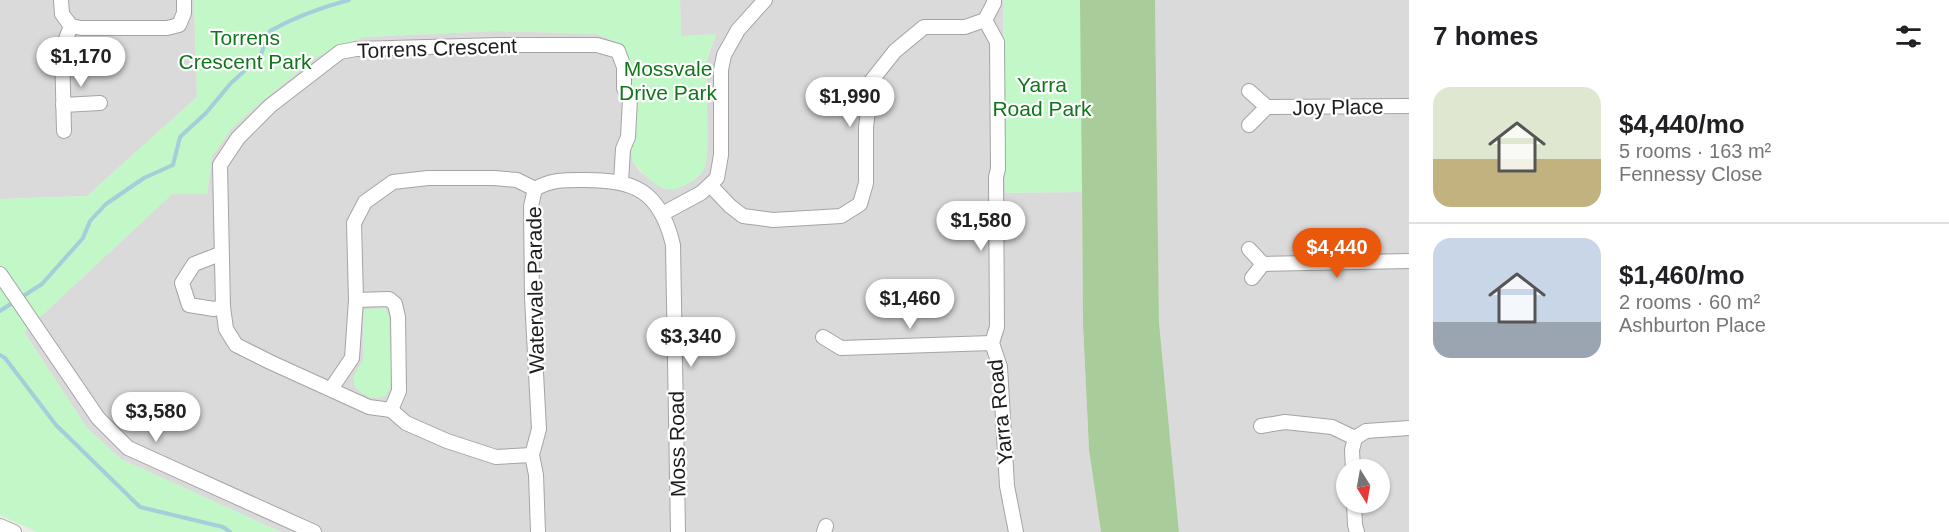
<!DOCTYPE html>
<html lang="en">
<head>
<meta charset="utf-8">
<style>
	:root { --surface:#fff; --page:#f2f2f2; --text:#202124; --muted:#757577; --line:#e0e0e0; --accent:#ea580c }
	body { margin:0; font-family:Arial,sans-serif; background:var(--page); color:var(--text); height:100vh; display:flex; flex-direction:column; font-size:22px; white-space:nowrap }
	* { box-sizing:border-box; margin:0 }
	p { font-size:20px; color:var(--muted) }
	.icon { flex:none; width:33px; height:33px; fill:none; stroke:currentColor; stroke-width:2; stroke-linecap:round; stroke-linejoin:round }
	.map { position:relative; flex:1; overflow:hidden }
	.details { display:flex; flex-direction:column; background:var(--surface); width:540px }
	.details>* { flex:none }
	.needle { width:39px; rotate:169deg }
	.controls { position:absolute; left:1336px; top:459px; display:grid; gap:12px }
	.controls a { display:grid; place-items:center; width:54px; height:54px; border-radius:50%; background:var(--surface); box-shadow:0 2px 4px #0004; font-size:30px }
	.price { position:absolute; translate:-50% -51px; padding:0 14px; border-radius:21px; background:#fff; color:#222; font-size:20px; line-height:39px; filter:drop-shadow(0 2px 3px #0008) }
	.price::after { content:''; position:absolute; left:50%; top:36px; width:18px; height:14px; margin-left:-9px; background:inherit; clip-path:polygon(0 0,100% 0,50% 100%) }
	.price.current { background:var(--accent); color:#fff }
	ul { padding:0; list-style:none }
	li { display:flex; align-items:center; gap:18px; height:150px; padding:0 24px }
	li+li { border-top:2px solid var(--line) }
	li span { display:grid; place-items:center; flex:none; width:168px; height:120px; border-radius:18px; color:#555 }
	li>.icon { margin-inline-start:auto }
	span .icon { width:72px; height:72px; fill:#fffc; stroke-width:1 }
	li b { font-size:26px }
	h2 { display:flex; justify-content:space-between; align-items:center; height:72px; padding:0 24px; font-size:26px }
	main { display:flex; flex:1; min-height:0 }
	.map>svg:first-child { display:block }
</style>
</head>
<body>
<main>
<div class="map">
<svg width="1409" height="532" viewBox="0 0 1409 532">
	<rect width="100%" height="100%" fill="#eeebe4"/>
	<g fill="#dbdada" fill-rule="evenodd">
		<path d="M0 0H194L197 97 87 196 0 199Z"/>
		<path d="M680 0H1003L1005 193 1082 192 1083 324 1089 450 1101 532H281L121 459 87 428 24 332 172 194H207L212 156 232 128 263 100 318 56 363 37 496 31 597 34 623 45 629 66 632 160 640 172 664 189 707 152V59L716 35 681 36Z"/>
		<path d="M1155 0H1409V532H1179L1159 322ZM1347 470H1380V502H1347Z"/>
	</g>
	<path fill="#a8cc9a" d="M1078 0H1155L1159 322 1179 532H1101L1089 450 1083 324 1082 192 1061 188Z"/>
	<g fill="#c2f7c7">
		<path d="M194 0H680L681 36 716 34C713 43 708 52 707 61 704 84 713 156 703 171 697 179 685 186 676 189 661 194 640 172 632 160L629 66 623 45 597 34 496 31 363 37 318 56 263 100 232 128 212 156 207 194H172L24 332 87 428 121 459 281 532H37L0 515V199L87 196 197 97Z"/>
		<path d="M1003 0H1080L1082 192 1005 193Z"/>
		<path d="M385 308 389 316 392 384 386 396C372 401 366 396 355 388L353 377 363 360V314L365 309Z"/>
	</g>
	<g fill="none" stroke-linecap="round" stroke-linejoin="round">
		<g stroke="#a6ceda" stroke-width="4">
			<path d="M0 311 42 284 83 238 90 221 106 204 144 178 173 165 180 137 206 113 231 83 260 57 270 31C295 17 322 7 349 0"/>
			<path d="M0 355 5 358 56 425 140 507 223 527 230 532"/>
		</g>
		<g stroke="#a4a4a4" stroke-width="16">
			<g id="street">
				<path d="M61 0 62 14 71 26"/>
				<path d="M994 0V3L985 20 997 42 998 169 996 177 997 327 992 343 1000 367 1007 486 1016 532"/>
				<path d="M1249 91 1267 107 1249 125"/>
				<path d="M63 105 100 103"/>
				<path d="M1267 107 1409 106"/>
				<path d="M64 131 62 49 71 26 81 28H167L179 25 184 13V0"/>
				<path d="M710 185 730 206 743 216 773 220 841 216 860 204 866 183V127L872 80 895 51 924 27H965L985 20"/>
				<path d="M662 214 701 193 717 178 721 155V70L724 55 738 30 765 0"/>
				<path d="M1249 249 1263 264 1252 278"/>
				<path d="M220 254 194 264 182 283 189 305 214 309 223 307"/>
				<path d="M1263 264 1409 261"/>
				<path d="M0 274 98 418 128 448 314 532"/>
				<path d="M356 300 389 299 395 304 398 317 399 391 391 410"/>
				<path d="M823 337 841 348 992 343"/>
				<path d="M331 389 352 358 356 300 354 223 365 202 393 182 428 178H494L517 180 535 189"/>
				<path d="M1261 426 1285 422 1332 427 1355 438"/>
				<path d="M532 455 496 457 447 441 406 423 391 410 369 407 270 362 236 345 226 329 223 307 220 165 238 138 270 106 340 52 356 49 499 45H597L618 51 624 67V88L630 99 628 137 623 149 621 182"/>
				<path d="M1353 470 1352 450 1355 438 1366 431 1409 428"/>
				<path d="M1354 502 1355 525 1357 532"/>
				<path d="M0 526 14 532"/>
				<path d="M538 532 536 475 532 455 539 429 532 298 531 206 535 189C550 180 563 180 580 180 634 179 660 190 673 245L678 532"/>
				<path d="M824 532 826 526"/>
			</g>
		</g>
		<use href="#street" stroke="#fff" stroke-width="14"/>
	</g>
	<g text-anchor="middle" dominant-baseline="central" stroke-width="4.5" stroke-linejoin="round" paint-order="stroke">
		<g font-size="21" fill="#10761a" stroke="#fff">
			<text x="245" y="37">Torrens<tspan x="245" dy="24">Crescent Park</tspan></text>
			<text x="668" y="68">Mossvale<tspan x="668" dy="24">Drive Park</tspan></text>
			<text x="1042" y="84">Yarra<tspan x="1042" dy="24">Road Park</tspan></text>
		</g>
		<g font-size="21" fill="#1d1d1d" stroke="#fff">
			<text transform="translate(437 48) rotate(-2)">Torrens Crescent</text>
			<text transform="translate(1338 107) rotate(-1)">Joy Place</text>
			<text transform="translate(535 290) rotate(-91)">Watervale Parade</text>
			<text transform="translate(1000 412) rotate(-96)">Yarra Road</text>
			<text transform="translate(677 444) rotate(-91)">Moss Road</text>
		</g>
	</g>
</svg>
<div class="controls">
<a><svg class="needle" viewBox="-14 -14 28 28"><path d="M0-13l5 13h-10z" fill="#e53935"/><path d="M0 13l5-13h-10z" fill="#757577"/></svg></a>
</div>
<b class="price" style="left:81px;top:88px">$1,170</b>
<b class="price" style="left:850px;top:128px">$1,990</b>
<b class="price" style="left:981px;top:252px">$1,580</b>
<b class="price current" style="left:1337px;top:279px">$4,440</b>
<b class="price" style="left:910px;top:330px">$1,460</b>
<b class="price" style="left:691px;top:368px">$3,340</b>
<b class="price" style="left:156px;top:443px">$3,580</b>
</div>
<section class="details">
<h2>7 homes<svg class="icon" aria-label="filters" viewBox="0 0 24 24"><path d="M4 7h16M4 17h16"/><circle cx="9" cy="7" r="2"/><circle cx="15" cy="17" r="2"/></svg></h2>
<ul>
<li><span style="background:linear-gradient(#dfe7d0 60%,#c2b280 0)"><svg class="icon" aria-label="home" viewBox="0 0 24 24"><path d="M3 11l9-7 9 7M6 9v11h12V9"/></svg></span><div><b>$4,440/mo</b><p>5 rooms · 163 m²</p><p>Fennessy Close</p></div></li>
<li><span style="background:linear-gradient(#c9d6e8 70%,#9aa5b1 0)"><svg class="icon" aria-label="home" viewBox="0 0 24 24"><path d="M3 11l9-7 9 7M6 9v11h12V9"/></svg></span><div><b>$1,460/mo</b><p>2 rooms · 60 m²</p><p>Ashburton Place</p></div></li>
</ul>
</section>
</main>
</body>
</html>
